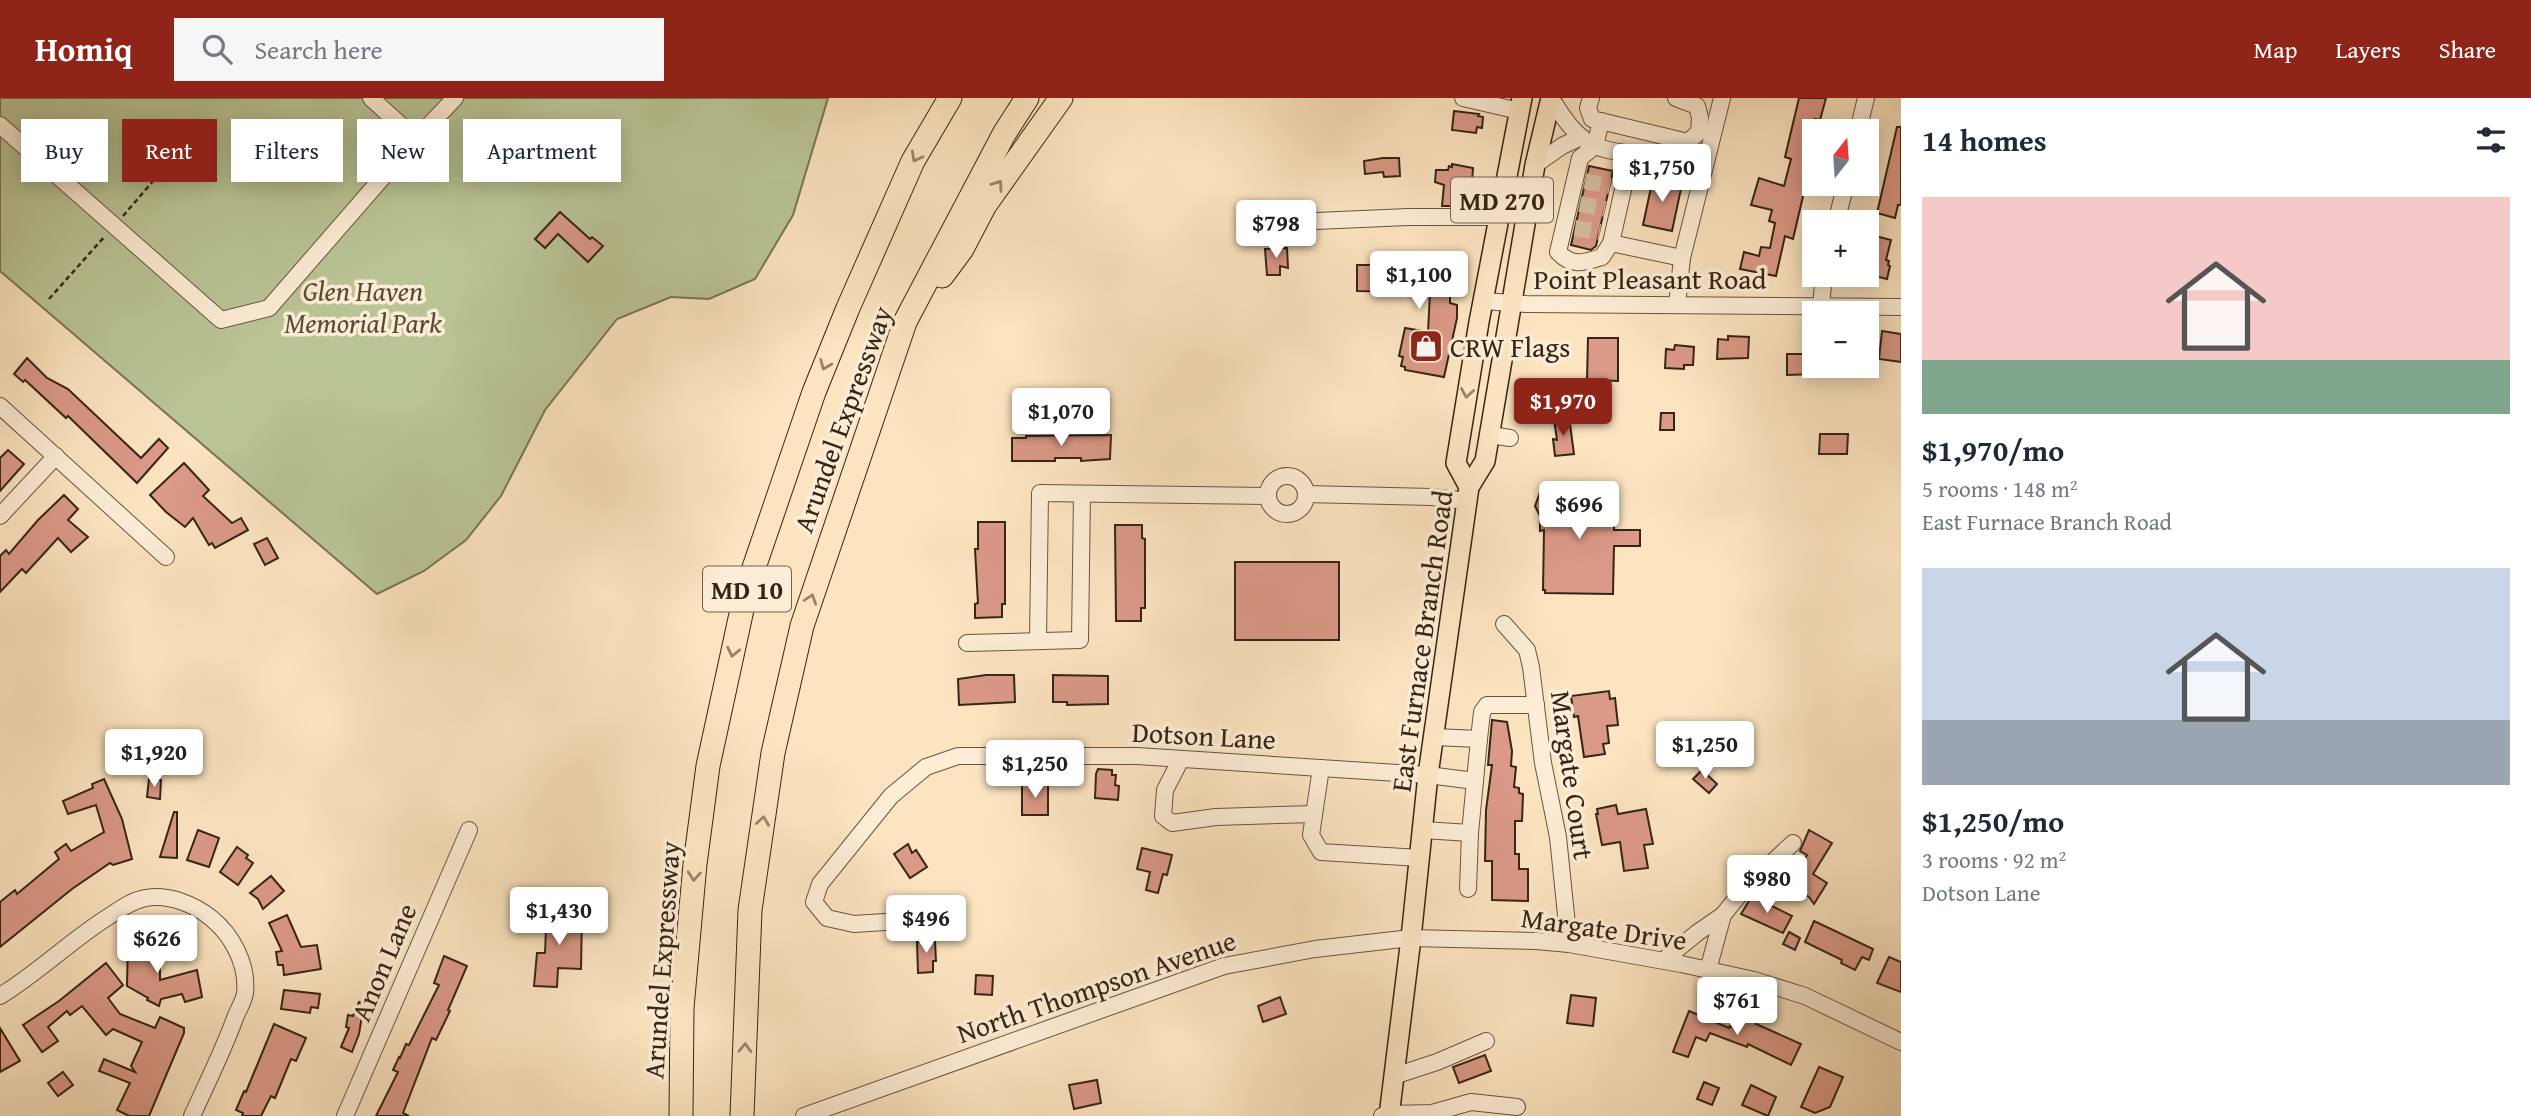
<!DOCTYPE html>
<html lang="en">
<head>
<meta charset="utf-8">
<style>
	:root { --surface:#fff; --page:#f6f6f7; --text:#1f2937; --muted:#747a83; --accent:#8f2418 }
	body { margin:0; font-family:"Gentium Book Plus",serif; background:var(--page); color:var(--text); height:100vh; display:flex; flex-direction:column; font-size:26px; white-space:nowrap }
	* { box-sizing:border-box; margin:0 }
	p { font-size:23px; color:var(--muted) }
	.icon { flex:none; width:38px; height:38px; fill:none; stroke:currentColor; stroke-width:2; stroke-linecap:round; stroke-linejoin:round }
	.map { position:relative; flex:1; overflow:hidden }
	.panel { display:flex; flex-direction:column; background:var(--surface); width:630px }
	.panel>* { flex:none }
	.guide { position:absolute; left:21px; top:21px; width:665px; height:63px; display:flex; gap:14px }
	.needle { width:46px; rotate:17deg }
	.fabs { position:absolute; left:1802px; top:21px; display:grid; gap:14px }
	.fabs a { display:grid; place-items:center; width:77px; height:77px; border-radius:0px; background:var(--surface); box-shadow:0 4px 18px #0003; font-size:35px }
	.price { position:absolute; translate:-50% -60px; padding:0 16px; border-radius:7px; background:#fff; color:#222; font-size:23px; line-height:46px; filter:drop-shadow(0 2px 4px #0008) }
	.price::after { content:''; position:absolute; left:50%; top:42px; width:21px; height:16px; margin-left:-10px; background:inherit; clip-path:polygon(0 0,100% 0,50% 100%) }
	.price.selected { background:var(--accent); color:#fff }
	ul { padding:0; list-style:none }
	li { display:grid; align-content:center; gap:14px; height:371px; padding:0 21px }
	li span { display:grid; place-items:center; height:217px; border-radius:0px; color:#555 }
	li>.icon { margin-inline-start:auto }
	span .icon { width:126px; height:126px; fill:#fffc; stroke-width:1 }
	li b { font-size:30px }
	h2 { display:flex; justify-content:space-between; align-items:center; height:84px; padding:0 21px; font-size:30px }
	.tag { padding:0 24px; border-radius:0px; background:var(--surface); box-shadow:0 4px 18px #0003; font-size:24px; line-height:63px }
	.tag.selected { background:var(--accent); color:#fff }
	header { display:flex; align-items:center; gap:42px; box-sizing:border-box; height:98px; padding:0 35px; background:var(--accent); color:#fff }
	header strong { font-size:33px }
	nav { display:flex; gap:38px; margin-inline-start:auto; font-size:24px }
	.search { width:490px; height:63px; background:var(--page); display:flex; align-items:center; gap:18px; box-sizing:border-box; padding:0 24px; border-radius:0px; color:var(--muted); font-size:26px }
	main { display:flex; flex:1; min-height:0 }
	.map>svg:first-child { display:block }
</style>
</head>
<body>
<header>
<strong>Homiq</strong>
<div class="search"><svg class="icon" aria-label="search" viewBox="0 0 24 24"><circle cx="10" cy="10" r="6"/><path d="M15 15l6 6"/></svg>Search here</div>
<nav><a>Map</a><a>Layers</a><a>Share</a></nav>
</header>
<main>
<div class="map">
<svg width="1901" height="1018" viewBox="0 0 1901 1018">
	<rect width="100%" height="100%" fill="#fce4c0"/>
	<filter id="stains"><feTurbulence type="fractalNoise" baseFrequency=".00286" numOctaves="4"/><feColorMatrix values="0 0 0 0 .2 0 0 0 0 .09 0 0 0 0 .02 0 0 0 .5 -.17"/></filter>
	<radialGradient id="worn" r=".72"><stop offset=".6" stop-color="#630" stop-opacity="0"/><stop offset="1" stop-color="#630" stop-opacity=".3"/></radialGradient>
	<path fill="#bac596" stroke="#787556" stroke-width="2" d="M0 0H828L793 117 755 181 709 201 671 199 617 221 545 312 501 398 466 442 424 473 377 496 0 173Z"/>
	<g fill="#db9987" stroke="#362516" stroke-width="2">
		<path d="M1799 0H1826L1820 22 1815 21V61L1812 60 1793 141 1785 138 1776 178 1740 171 1744 154 1759 158 1761 149 1770 150 1775 125 1769 123 1772 112 1751 107 1759 80 1784 88 1791 61 1785 59Z"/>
		<path d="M1454 13 1479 16 1478 18 1483 19 1482 30 1477 29 1476 35 1452 32Z"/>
		<path d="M1897 29H1901V107H1898L1895 120 1877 115Z"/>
		<path d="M181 40 195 51 187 60 174 48Z"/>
		<path d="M1383 60H1399L1400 78 1384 79 1383 74 1365 76 1364 63Z"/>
		<path d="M1452 66 1473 70 1472 84 1464 85 1463 95 1459 94 1457 108H1442L1444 87 1435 84 1436 72H1448L1449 68 1452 69Z"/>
		<path d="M1589 68 1613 73 1596 148 1591 152 1571 147Z"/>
		<path d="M1653 80 1682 86 1672 133 1643 127Z"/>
		<path d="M560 114 590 141 592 139 603 148 588 164 558 136 545 150 535 141Z"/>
		<path d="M1871 137 1891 142 1886 162 1889 163 1888 167 1890 168 1887 181 1867 176V152Z"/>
		<path d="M1287 150 1288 170 1280 168V177H1267L1265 151Z"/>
		<path d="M1357 167H1450V205L1457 207V220L1444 279 1405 272V269L1401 268 1403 259 1399 258 1405 230 1428 234 1430 194 1357 193Z"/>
		<path d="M1882 233 1901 236V264L1879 261Z"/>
		<path d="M1728 238 1749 239 1748 260 1717 261 1718 241 1728 242Z"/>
		<path d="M1588 240H1618V283L1587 282Z"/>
		<path d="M1675 247 1694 249 1693 267H1684V271L1665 270 1666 251 1674 252Z"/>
		<path d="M1787 256H1814V276L1787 277Z"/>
		<path d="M27 260 47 280 68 291 141 360 159 341 168 350 137 385 68 318 66 320 25 282 23 284 14 276Z"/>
		<path d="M1661 315H1674V332H1660Z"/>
		<path d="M1569 319 1574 356 1555 358 1553 341 1557 342 1554 321Z"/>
		<path d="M1820 336H1848L1847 356H1819Z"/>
		<path d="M1111 337 1110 361 1081 363V360H1055V363H1012V340H1026V338Z"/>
		<path d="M8 352 24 366 0 393V360Z"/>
		<path d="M184 365 209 392 203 398 232 425 241 420 248 432 215 450 212 445 209 447 193 420 185 429 166 414 150 397Z"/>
		<path d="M1543 387H1558L1559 391 1608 392 1610 428H1614V432H1640V448H1614L1613 496 1545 495V492H1543L1544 432 1540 433V418L1535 408Z"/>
		<path d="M64 397 78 411 68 422 88 439 71 454 58 440 26 475 22 471 0 494V458L6 452 9 456 38 422Z"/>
		<path d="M978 424H1005V506H1002V519L975 520V506L978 505 975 451H978Z"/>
		<path d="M1115 427H1142V440L1145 441V510H1141V523H1116Z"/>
		<path d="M267 440 278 460 265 467 254 446Z"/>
		<rect x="1235" y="464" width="104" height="78"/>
		<path d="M986 577H1014L1015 604 959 607 958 581Z"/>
		<path d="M1053 577 1108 578V606L1067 607V604H1053Z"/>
		<path d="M1609 593 1610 601 1615 600 1618 627 1607 628 1609 645 1603 646 1605 656 1584 659 1578 618 1574 619 1571 598Z"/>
		<path d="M1492 622 1507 624 1512 653 1511 668 1516 669 1514 689 1519 690V695L1523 696 1522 723H1515V756H1519V771H1528V803L1492 802V763H1485L1486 712 1492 667H1488Z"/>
		<path d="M1098 671 1112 672V677H1116L1115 687 1119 688 1118 702 1095 700 1096 676Z"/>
		<path d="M1702 672 1717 686 1709 695 1693 681Z"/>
		<path d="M104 681 122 721 132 761 113 767 110 765 72 791 0 849V804L15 792 17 796 59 761 55 754 66 746 71 753 104 734 96 707 68 716 63 703 93 690 92 686Z"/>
		<path d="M149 681 161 682 160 701 147 699Z"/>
		<rect x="1022" y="687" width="26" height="30"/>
		<path d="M1616 707 1618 716 1646 711 1653 746 1644 747 1648 770 1624 773 1620 744 1602 747 1596 716H1598L1597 711Z"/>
		<path d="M174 714H177V760L160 759Z"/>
		<path d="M198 732 219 740 209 769 187 762Z"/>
		<path d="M1809 732 1832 745 1813 776 1827 785 1814 806 1809 799 1788 787 1807 757 1800 753Z"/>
		<path d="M908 746 912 755 916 752 927 769 910 780 894 756Z"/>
		<path d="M237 749 248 757 246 760 253 765 238 787 220 774Z"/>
		<path d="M1142 750 1172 757 1167 777 1163 776 1158 795 1146 792 1150 774 1137 771Z"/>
		<path d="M271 778 284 793 263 811 258 801 250 795Z"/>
		<path d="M1752 798 1792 818 1783 835 1741 816Z"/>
		<path d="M538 815 582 816 581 871 558 870 557 889 534 888 537 855H545L546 831H538Z"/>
		<path d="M287 817 301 849 317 847 321 871 284 877 283 867H278L276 854 282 853 269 825Z"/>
		<path d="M1814 823 1873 851 1869 862 1862 859 1855 872 1841 865 1842 862 1805 844Z"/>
		<path d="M1789 834 1800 840 1795 852 1783 846Z"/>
		<path d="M932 839 933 844H935L936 863H933V874L918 875 917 844H920V840Z"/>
		<path d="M134 840 160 843V882L197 872 202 899 185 904 182 896 161 901 159 908 147 902 148 900 127 888 128 843H134Z"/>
		<path d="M444 858 467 868 448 912 450 913 436 942 432 940 410 997 403 1015 409 1018H376L398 974 393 972 399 959 400 960 406 946 409 947 439 887 434 885Z"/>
		<path d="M1889 859 1901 864V894L1877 885Z"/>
		<path d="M106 865 123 887 108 900 120 916 155 930 160 919 184 930V935L149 1018H129L117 1012 130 985 99 973 104 961 135 974 131 968 142 944 113 931 106 937 82 908 70 917 67 913 48 929 58 943 42 954 23 927 59 903Z"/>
		<path d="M976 877 993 878 992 897 975 896Z"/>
		<path d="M284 892 320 896 318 910 311 909 310 915 281 911Z"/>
		<path d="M1571 897 1596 900 1593 928 1567 925Z"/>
		<path d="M1280 899 1286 916 1263 924 1258 908Z"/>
		<path d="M359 904 364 906 359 936 352 954 341 949 349 930 346 929 348 917 353 918Z"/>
		<path d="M1689 913 1729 930 1730 928 1735 930 1741 915 1758 922 1756 926 1801 946 1791 967 1748 946 1747 949 1710 935 1706 943 1696 939 1688 959 1673 954Z"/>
		<path d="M274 926 306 940 296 963 291 961 275 1000 271 998 261 1018H242L243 1015 236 1012 244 993 246 994Z"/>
		<path d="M0 930 20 963 0 974Z"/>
		<path d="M1485 957 1491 973 1459 985 1453 969Z"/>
		<path d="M1819 969 1843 979 1830 1009 1815 1015 1801 1009Z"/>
		<path d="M63 974 73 987 58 998 48 985Z"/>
		<path d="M1097 982 1101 1005 1074 1011 1069 987Z"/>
		<path d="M1704 984 1719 990 1712 1007 1697 1001Z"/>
		<path d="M1751 987 1776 999 1768 1018 1742 1007Z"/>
	</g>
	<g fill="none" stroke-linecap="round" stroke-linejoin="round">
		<g stroke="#d4be9e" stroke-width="16" stroke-dasharray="16 8" stroke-linecap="butt">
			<path d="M1585 83 1610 88"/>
			<path d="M1580 106 1605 111"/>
			<path d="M1575 130 1600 134"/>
		</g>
		<g stroke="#685540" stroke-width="18">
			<g id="minor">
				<path d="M371 0 416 41 455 0"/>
				<path d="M1463 0 1519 13"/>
				<path d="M1551 0C1562 18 1577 42 1598 49 1608 53 1620 54 1631 56L1611 145 1682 160 1677 207"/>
				<path d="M1591 0 1588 10 1592 21 1688 44 1699 34 1700 20 1697 8 1676 0"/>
				<path d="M1601 23 1595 48 1580 60 1558 154C1572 169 1583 165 1602 159L1611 145"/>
				<path d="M0 27 221 222 269 210 416 41"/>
				<path d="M1858 33 1866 0"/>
				<path d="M1631 56 1704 70"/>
				<path d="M1535 67 1562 48 1581 39"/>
				<path d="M1836 124 1846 86"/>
				<path d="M1249 126 1408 119H1499"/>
				<path d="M1682 160 1722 0"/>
				<path d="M1484 203 1526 206 1901 209"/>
				<path d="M1821 208 1824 177"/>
				<path d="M0 308 166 459"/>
				<path d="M1490 337 1510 340"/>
				<circle cx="1287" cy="397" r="19"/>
				<path d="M1306 396 1432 399 1467 403"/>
				<path d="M0 418 56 358"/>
				<path d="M1504 526 1527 552 1531 569 1543 665 1558 739 1569 846"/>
				<path d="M1038 543 1040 395 1268 398"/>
				<path d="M967 545 1080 542 1082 396"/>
				<path d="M1479 641 1482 614 1487 607H1536"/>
				<path d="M1181 661 1165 692 1163 718 1172 725 1216 719 1314 716"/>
				<path d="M1321 670 1311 737 1321 754 1420 760"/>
				<path d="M1423 732 1470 735 1479 641 1434 639"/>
				<path d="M1468 791 1470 735"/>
				<path d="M930 821 854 826 827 820 814 804 820 786 891 698 926 669 958 658H1137L1428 677 1475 683"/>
				<path d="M1664 862 1697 835 1723 817 1744 791 1793 745"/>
				<path d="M1708 872 1723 817"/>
				<path d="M0 898C38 875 70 843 108 819 119 812 132 802 146 800 168 796 194 806 211 820 232 837 248 866 245 895 244 903 238 912 235 920 223 953 207 985 192 1018"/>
				<path d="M1394 978 1437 964 1486 943"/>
				<path d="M345 1018 469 732"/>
				<path d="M804 1018 1224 868 1315 851 1411 840 1536 843 1569 846 1681 866 1754 882 1805 898 1901 944"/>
				<path d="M1382 1018 1389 1016 1432 1015 1471 1004 1517 1009"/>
			</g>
		</g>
		<g stroke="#362516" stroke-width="22">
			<g id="major">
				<path d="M1469 389 1456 365 1479 224 1522 0"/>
				<path d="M1389 1018 1411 840 1428 677 1469 389 1485 363 1535 67 1551 0"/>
			</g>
		</g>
		<g stroke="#362516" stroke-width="25">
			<g id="highway">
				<path d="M942 178 962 151 985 107 1061 0"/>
				<path d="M681 1018 682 910 695 766 708 668 746 493 814 294 848 210 913 63 950 0"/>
				<path d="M742 1018 750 812 773 655 802 528 905 224 1004 36 1027 0"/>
			</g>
		</g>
		<g stroke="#362516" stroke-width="2.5" stroke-dasharray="5 3.5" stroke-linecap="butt">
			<path d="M123 118 172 61"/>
			<path d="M49 201 105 138"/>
		</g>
		<use href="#minor" stroke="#fdedd6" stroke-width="16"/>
		<use href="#major" stroke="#fce4c0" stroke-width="19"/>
		<use href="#highway" stroke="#fce4c0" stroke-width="23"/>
	</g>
	<defs><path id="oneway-chevron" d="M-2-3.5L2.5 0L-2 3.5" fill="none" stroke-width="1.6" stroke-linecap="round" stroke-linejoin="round" transform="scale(1.75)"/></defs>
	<g stroke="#99846b">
		<use href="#oneway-chevron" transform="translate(916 59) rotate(118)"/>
		<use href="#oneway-chevron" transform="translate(998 87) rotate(-55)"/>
		<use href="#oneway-chevron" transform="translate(825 267) rotate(112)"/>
		<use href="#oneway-chevron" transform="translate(1467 295) rotate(99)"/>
		<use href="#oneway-chevron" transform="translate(811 501) rotate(-72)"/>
		<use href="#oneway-chevron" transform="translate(733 554) rotate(102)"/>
		<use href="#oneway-chevron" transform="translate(763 723) rotate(-82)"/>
		<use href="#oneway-chevron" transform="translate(694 778) rotate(95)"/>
		<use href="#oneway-chevron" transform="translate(745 950) rotate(-88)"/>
	</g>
	<defs>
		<g id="shop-square" transform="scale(1.75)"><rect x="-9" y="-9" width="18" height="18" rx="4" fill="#8f2418" stroke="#fdedd6"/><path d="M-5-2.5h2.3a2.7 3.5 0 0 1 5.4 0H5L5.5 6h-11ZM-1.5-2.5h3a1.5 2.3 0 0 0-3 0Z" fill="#fff"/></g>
	</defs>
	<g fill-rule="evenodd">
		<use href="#shop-square" x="1426" y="248"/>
	</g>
	<g text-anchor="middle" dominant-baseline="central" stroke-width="7" stroke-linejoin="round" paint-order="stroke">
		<g fill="#fdedd6" stroke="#726150" stroke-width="2">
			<rect x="1451" y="79.5" width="102" height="45" rx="5"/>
			<rect x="703" y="468.5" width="88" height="45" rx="5"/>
		</g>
		<g font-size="26" font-weight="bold" fill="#362516">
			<text x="1502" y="102">MD 270</text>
			<text x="747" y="491">MD 10</text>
		</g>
		<g font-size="28" fill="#362516" stroke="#fdedd6">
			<text x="1650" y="180">Point Pleasant Road</text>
			<text transform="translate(842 321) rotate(-70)">Arundel Expressway</text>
			<text transform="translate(1421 543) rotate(-82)">East Furnace Branch Road</text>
			<text transform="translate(1204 637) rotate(3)">Dotson Lane</text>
			<text transform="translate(1573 677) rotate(82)">Margate Court</text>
			<text transform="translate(1604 830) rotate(8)">Margate Drive</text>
			<text transform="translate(661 862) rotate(-86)">Arundel Expressway</text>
			<text transform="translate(383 864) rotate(-67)">Anon Lane</text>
			<text transform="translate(1096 888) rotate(-19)">North Thompson Avenue</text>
		</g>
		<g font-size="28" font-style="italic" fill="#574d36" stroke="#fdedd6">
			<text x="363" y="192">Glen Haven<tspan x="363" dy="32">Memorial Park</tspan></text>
		</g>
		<g font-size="28" fill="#362516" stroke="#fdedd6" text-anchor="start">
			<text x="1450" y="248">CRW Flags</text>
		</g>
	</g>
	<rect width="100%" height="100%" filter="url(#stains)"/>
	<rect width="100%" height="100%" fill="url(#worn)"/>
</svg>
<div class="fabs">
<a><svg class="needle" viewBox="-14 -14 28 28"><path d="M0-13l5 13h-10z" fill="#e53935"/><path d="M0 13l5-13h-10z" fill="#747a83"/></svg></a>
<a>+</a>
<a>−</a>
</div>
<b class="price" style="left:1662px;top:106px">$1,750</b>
<b class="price" style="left:1276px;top:162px">$798</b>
<b class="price" style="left:1419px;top:213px">$1,100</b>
<b class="price selected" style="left:1563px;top:340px">$1,970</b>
<b class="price" style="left:1061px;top:350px">$1,070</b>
<b class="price" style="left:1579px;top:443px">$696</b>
<b class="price" style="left:1705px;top:683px">$1,250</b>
<b class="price" style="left:154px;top:691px">$1,920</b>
<b class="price" style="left:1035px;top:702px">$1,250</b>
<b class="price" style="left:1767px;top:817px">$980</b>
<b class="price" style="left:559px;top:849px">$1,430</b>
<b class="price" style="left:926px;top:857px">$496</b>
<b class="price" style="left:157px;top:877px">$626</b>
<b class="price" style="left:1737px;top:939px">$761</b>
<div class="guide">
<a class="tag">Buy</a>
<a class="tag selected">Rent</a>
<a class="tag">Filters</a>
<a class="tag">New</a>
<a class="tag">Apartment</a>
</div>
</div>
<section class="panel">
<h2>14 homes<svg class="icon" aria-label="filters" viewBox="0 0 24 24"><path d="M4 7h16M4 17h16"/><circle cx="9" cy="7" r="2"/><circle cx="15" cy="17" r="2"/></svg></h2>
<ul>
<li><span style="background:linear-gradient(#f6c9c9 75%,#7fa58c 0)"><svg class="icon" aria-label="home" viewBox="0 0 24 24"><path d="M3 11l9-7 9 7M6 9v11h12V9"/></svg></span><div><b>$1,970/mo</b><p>5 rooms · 148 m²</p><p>East Furnace Branch Road</p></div></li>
<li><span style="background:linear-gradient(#c9d6e8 70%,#9aa5b1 0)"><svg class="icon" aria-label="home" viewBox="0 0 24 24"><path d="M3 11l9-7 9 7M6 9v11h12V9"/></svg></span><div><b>$1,250/mo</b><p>3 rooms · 92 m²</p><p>Dotson Lane</p></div></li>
</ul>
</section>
</main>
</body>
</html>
